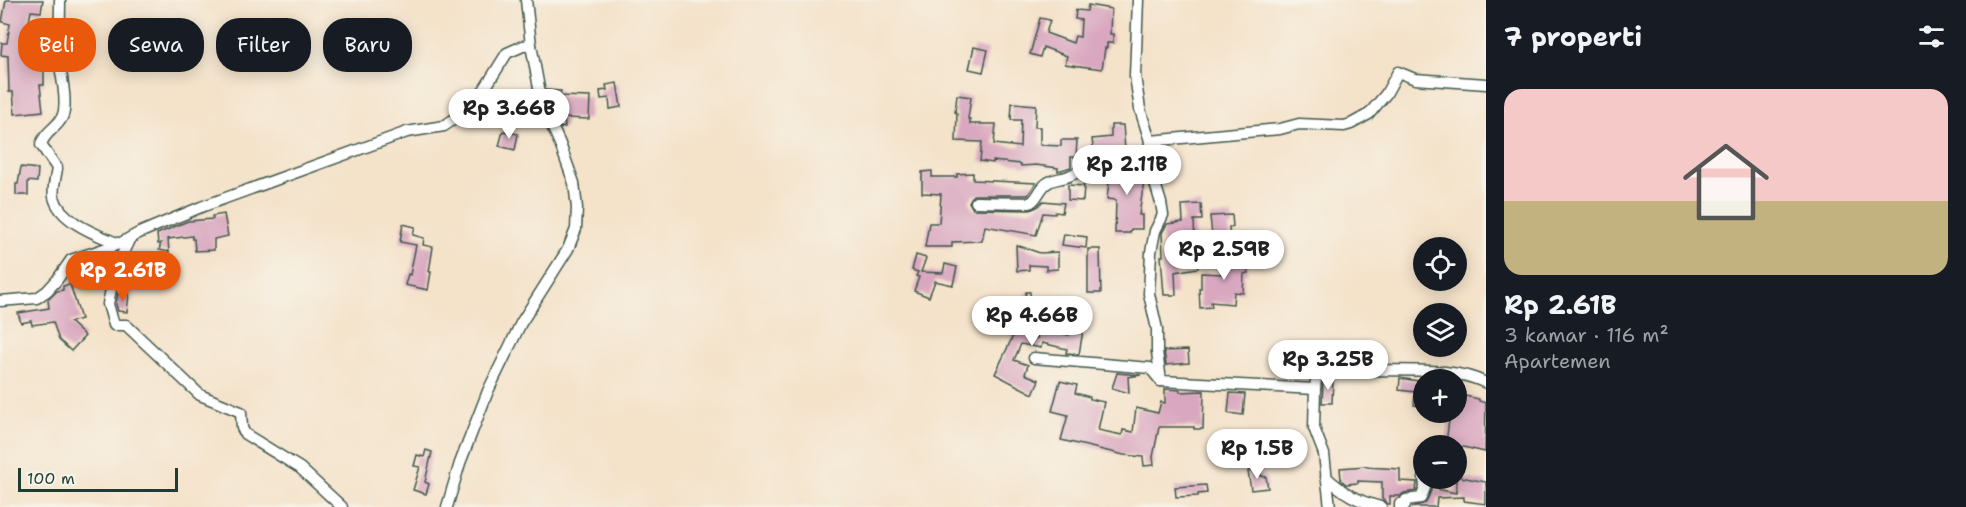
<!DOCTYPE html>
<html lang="id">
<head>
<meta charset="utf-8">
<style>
	:root { --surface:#171b24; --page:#20242c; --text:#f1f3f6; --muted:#9ea1a6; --accent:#ea580c }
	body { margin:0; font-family:"Shantell Sans",sans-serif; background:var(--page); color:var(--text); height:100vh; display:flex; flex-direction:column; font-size:22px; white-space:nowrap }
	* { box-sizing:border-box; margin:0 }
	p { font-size:20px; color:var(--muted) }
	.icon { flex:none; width:33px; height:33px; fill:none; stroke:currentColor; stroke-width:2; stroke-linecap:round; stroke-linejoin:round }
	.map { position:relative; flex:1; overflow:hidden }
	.details { display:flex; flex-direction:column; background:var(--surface); width:480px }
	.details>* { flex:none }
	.guide { position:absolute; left:18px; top:18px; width:570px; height:54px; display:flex; gap:12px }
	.tools { position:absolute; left:1413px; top:237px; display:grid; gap:12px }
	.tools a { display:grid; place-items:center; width:54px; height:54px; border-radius:50%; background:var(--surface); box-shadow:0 3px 15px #0003; font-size:30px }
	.scale { position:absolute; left:18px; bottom:15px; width:160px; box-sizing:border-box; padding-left:6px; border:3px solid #1f3d34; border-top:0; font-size:16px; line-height:21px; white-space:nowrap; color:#1f3d34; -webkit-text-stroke:4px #f7f3e8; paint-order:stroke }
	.price { position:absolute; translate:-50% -51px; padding:0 14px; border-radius:21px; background:#fff; color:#222; font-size:20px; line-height:39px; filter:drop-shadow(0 2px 3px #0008) }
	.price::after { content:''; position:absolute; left:50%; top:36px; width:18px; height:14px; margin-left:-9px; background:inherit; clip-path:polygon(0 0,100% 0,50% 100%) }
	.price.on { background:var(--accent); color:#fff }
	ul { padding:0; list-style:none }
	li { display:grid; align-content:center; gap:12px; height:318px; padding:0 18px }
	li span { display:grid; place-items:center; height:186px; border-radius:18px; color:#555 }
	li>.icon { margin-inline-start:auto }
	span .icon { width:108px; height:108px; fill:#fffc; stroke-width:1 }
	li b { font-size:26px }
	h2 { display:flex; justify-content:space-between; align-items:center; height:72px; padding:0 18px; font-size:26px }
	.chip { padding:0 21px; border-radius:24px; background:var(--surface); box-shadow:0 3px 15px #0003; font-size:21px; line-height:54px }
	.chip.on { background:var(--accent); color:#fff }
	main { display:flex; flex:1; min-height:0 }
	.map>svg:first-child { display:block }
</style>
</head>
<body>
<main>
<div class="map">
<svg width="1486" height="507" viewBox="0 0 1486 507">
	<rect width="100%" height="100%" fill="#f7f3e8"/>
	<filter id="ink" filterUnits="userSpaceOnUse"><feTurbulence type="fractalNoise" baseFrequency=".0167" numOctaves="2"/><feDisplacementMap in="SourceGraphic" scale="12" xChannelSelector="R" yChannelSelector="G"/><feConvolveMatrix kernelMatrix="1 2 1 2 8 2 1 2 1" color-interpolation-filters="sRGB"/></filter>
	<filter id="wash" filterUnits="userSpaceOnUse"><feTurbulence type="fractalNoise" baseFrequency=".008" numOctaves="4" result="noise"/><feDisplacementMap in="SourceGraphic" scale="24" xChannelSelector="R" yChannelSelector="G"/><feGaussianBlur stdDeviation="1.35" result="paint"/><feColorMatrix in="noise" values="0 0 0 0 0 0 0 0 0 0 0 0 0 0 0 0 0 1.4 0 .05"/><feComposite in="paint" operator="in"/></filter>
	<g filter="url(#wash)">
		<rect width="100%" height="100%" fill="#f4e2c9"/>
		<g id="blocks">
			<g fill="#d9a8c0">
				<path d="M6 0H43L41 12 31 11 26 37 39 38V56H44V85H40L43 111 15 114 13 92H9L8 56 1 55 2 43H7L10 24 2 22Z"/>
				<path d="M1088 5 1111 9 1110 34H1113V43H1107V48H1105L1102 69 1065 64 1067 56 1043 47 1040 57 1030 54 1040 18 1050 20 1046 33 1073 43 1075 36 1080 37 1081 20 1075 19 1076 10 1087 11Z"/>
				<path d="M67 40H76L77 62 67 60Z"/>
				<path d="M974 47 988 50 983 72 969 69Z"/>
				<path d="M617 83 621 107 610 109 609 98 601 99 600 91 607 90 606 85Z"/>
				<path d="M547 90 561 91 560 96 590 97 589 119 564 118 565 127 561 128 549 102Z"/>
				<path d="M957 95 971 97 968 119H970V124H996L994 144 1020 147 1021 120H1011L1012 103 1036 105 1035 127H1040V145L1061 146V140H1077L1076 157H1071V167L1058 171V168L1036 165 1021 166V164L993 161V163L980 161 982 142 956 141 957 113 955 112Z"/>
				<path d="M1111 125H1123L1125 150H1109L1094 155 1092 139 1111 137Z"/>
				<path d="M503 131 518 134 515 150 499 146Z"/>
				<path d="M1119 164 1143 168 1144 172V181L1139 215H1142V229H1131L1130 233H1115L1116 200 1107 199 1111 165Z"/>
				<path d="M21 167 38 169 37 182 28 181V195H16V184H18Z"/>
				<path d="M932 171V177H957V174L973 173V180L1036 183 1028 195H973L969 202 973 209 1030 210 1037 207 1043 201 1064 203 1062 213 1055 212V214L1043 213 1036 235 985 226 982 241 952 242V247H925L929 223H939L941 194 922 193V172Z"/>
				<path d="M1068 185 1084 186 1083 201 1068 200Z"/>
				<path d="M1201 204 1202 220H1194L1195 249 1198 268 1175 272 1176 295H1164L1161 256H1163L1162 233 1167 224 1183 222 1182 205Z"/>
				<path d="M224 214 228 236 214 239V250L195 251 194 239H192V236L168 239 169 252 159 250 161 243 158 244 157 234 188 221 213 219 212 216Z"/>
				<path d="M1232 215 1233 227H1229L1230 243 1213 245 1210 216Z"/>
				<path d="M403 224 415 227 413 235 424 238 423 245 433 247 429 272H431L428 290 405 285 408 274 410 275 416 245 400 242Z"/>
				<path d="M1064 234 1087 237 1086 248 1062 245Z"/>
				<path d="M1016 245 1040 253 1058 252V269L1046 270V266L1029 265V270L1017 271Z"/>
				<path d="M1231 246H1242V261H1247L1248 273 1244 274 1243 293 1234 292 1233 304 1211 302 1212 307 1200 308 1199 288H1201V273L1222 274 1221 263 1231 262Z"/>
				<path d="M1088 249H1100L1101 293H1088Z"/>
				<path d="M916 255 926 258 921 272 943 273 945 264 957 267 953 285 935 281 929 297 914 291 919 277 916 276 918 272 912 270Z"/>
				<path d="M101 264 103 275 106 274 105 284 74 287 72 272 75 268Z"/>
				<path d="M70 284 81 319 70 322 85 336 71 351 59 340 53 322 32 325 31 321 21 323 18 313 49 308 48 300 57 291 63 290V286Z"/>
				<path d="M1026 292H1030L1032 338H1037L1039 328 1069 335 1070 329 1083 331 1079 354 1066 353 1067 349 1042 343 1041 348 1021 344 1014 360 1028 365 1025 374 1039 380 1033 394 995 374 1013 336 1003 331 1007 320 1020 325Z"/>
				<path d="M118 293 129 294 127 312 118 311 116 304Z"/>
				<path d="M1188 350 1189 363 1166 365 1164 351Z"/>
				<path d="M1117 373 1139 375H1141L1128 377 1129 393 1112 388Z"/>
				<path d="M1400 378 1424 382V406L1414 405 1415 392 1399 390Z"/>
				<path d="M1325 379H1333L1332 403H1322L1323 382Z"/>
				<path d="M1060 381 1077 385 1075 393 1090 397V399L1104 402 1098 430 1122 435 1123 430 1133 432 1136 408 1158 413 1161 402 1165 403V389L1180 390V392L1204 391 1203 429H1194V427H1159L1153 457 1154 465 1144 466 1143 457 1124 455 1061 440 1068 415 1052 411Z"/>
				<path d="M1230 393 1245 394 1243 415 1228 413Z"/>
				<path d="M1456 394 1479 399V401L1486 403 1485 452 1446 443 1450 413 1456 414Z"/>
				<path d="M426 450 432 452 425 482 429 484 426 494 413 490 420 467 414 466 417 455 424 457Z"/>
				<path d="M1366 466 1367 467 1400 469V481L1417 482 1416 491 1404 493 1400 496H1390V504H1388L1382 499V482L1358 481V483L1346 484 1341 480 1340 468Z"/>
				<path d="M1260 469 1261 476 1266 477 1268 488 1251 490 1248 471Z"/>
				<path d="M1456 476 1486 482V504L1464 501V497L1437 498 1436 507H1412L1426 503 1432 488 1456 493Z"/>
				<path d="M1206 485 1207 493 1198 494V496L1176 497 1175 487Z"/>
			</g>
		</g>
	</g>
	<g filter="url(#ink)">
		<use href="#blocks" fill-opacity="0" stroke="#3f564a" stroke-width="1.5"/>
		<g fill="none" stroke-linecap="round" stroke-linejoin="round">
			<g stroke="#3f564a" stroke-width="13">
				<g id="minor">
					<path d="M60 0C60 19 59 37 59 56 60 74 67 93 64 111 62 126 44 131 41 145L57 168C56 178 52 187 54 197 60 222 98 235 119 244"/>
					<path d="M1138 0 1135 76 1140 109 1150 141 1148 160 1161 203 1163 215 1155 231 1151 252 1149 294 1157 329V352L1161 381 1315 389"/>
					<path d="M1150 141 1280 129 1299 124 1344 126 1351 124 1369 114 1386 94 1398 72 1415 79 1486 84"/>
					<path d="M976 202 1030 203C1039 198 1039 187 1049 182 1056 178 1064 179 1071 175 1084 170 1097 160 1110 157 1122 155 1136 162 1148 160"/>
					<path d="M130 238 115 270 108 304 114 325H126L200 395 241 412 242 428 245 434 300 468 342 507"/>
					<path d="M0 301 37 298 47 291 57 280 71 260 119 244 139 233 201 207 407 132 444 126 466 111 477 101 507 53 523 46 531 45"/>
					<path d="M1034 358 1150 368 1161 381"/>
					<path d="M1326 477C1345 494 1357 501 1381 507"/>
					<path d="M447 507 460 463 488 391 521 323 568 249 576 229 577 208 574 183 560 144 542 104 531 45 526 0"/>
					<path d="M1330 507 1324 454 1314 428 1315 389 1316 380 1320 373C1337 366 1357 370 1375 370 1411 371 1453 367 1486 383"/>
					<path d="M1400 507V504L1405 505 1406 500 1421 498 1425 488 1424 478"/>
				</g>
			</g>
			<use href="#minor" stroke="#fff" stroke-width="10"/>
		</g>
	</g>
</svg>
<div class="tools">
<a><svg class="icon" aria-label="locate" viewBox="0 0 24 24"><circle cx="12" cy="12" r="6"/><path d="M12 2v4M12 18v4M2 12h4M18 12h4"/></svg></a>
<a><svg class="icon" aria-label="layers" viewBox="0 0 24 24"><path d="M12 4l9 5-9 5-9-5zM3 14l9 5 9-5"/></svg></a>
<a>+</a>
<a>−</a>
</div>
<div class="scale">100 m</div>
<b class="price" style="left:509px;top:140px">Rp 3.66B</b>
<b class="price" style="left:1127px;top:196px">Rp 2.11B</b>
<b class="price" style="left:1224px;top:281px">Rp 2.59B</b>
<b class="price on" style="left:123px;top:302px">Rp 2.61B</b>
<b class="price" style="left:1032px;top:347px">Rp 4.66B</b>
<b class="price" style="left:1328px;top:391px">Rp 3.25B</b>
<b class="price" style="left:1257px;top:480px">Rp 1.5B</b>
<div class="guide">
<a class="chip on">Beli</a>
<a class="chip">Sewa</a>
<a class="chip">Filter</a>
<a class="chip">Baru</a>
</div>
</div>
<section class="details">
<h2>7 properti<svg class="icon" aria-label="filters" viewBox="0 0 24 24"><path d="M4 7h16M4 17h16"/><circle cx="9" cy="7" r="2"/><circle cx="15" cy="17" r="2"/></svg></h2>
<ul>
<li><span style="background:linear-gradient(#f6c9c9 60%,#c2b280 0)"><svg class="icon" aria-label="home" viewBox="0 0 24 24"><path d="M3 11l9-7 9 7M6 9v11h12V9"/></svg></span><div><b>Rp 2.61B</b><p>3 kamar · 116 m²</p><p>Apartemen</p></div></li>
</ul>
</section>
</main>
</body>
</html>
